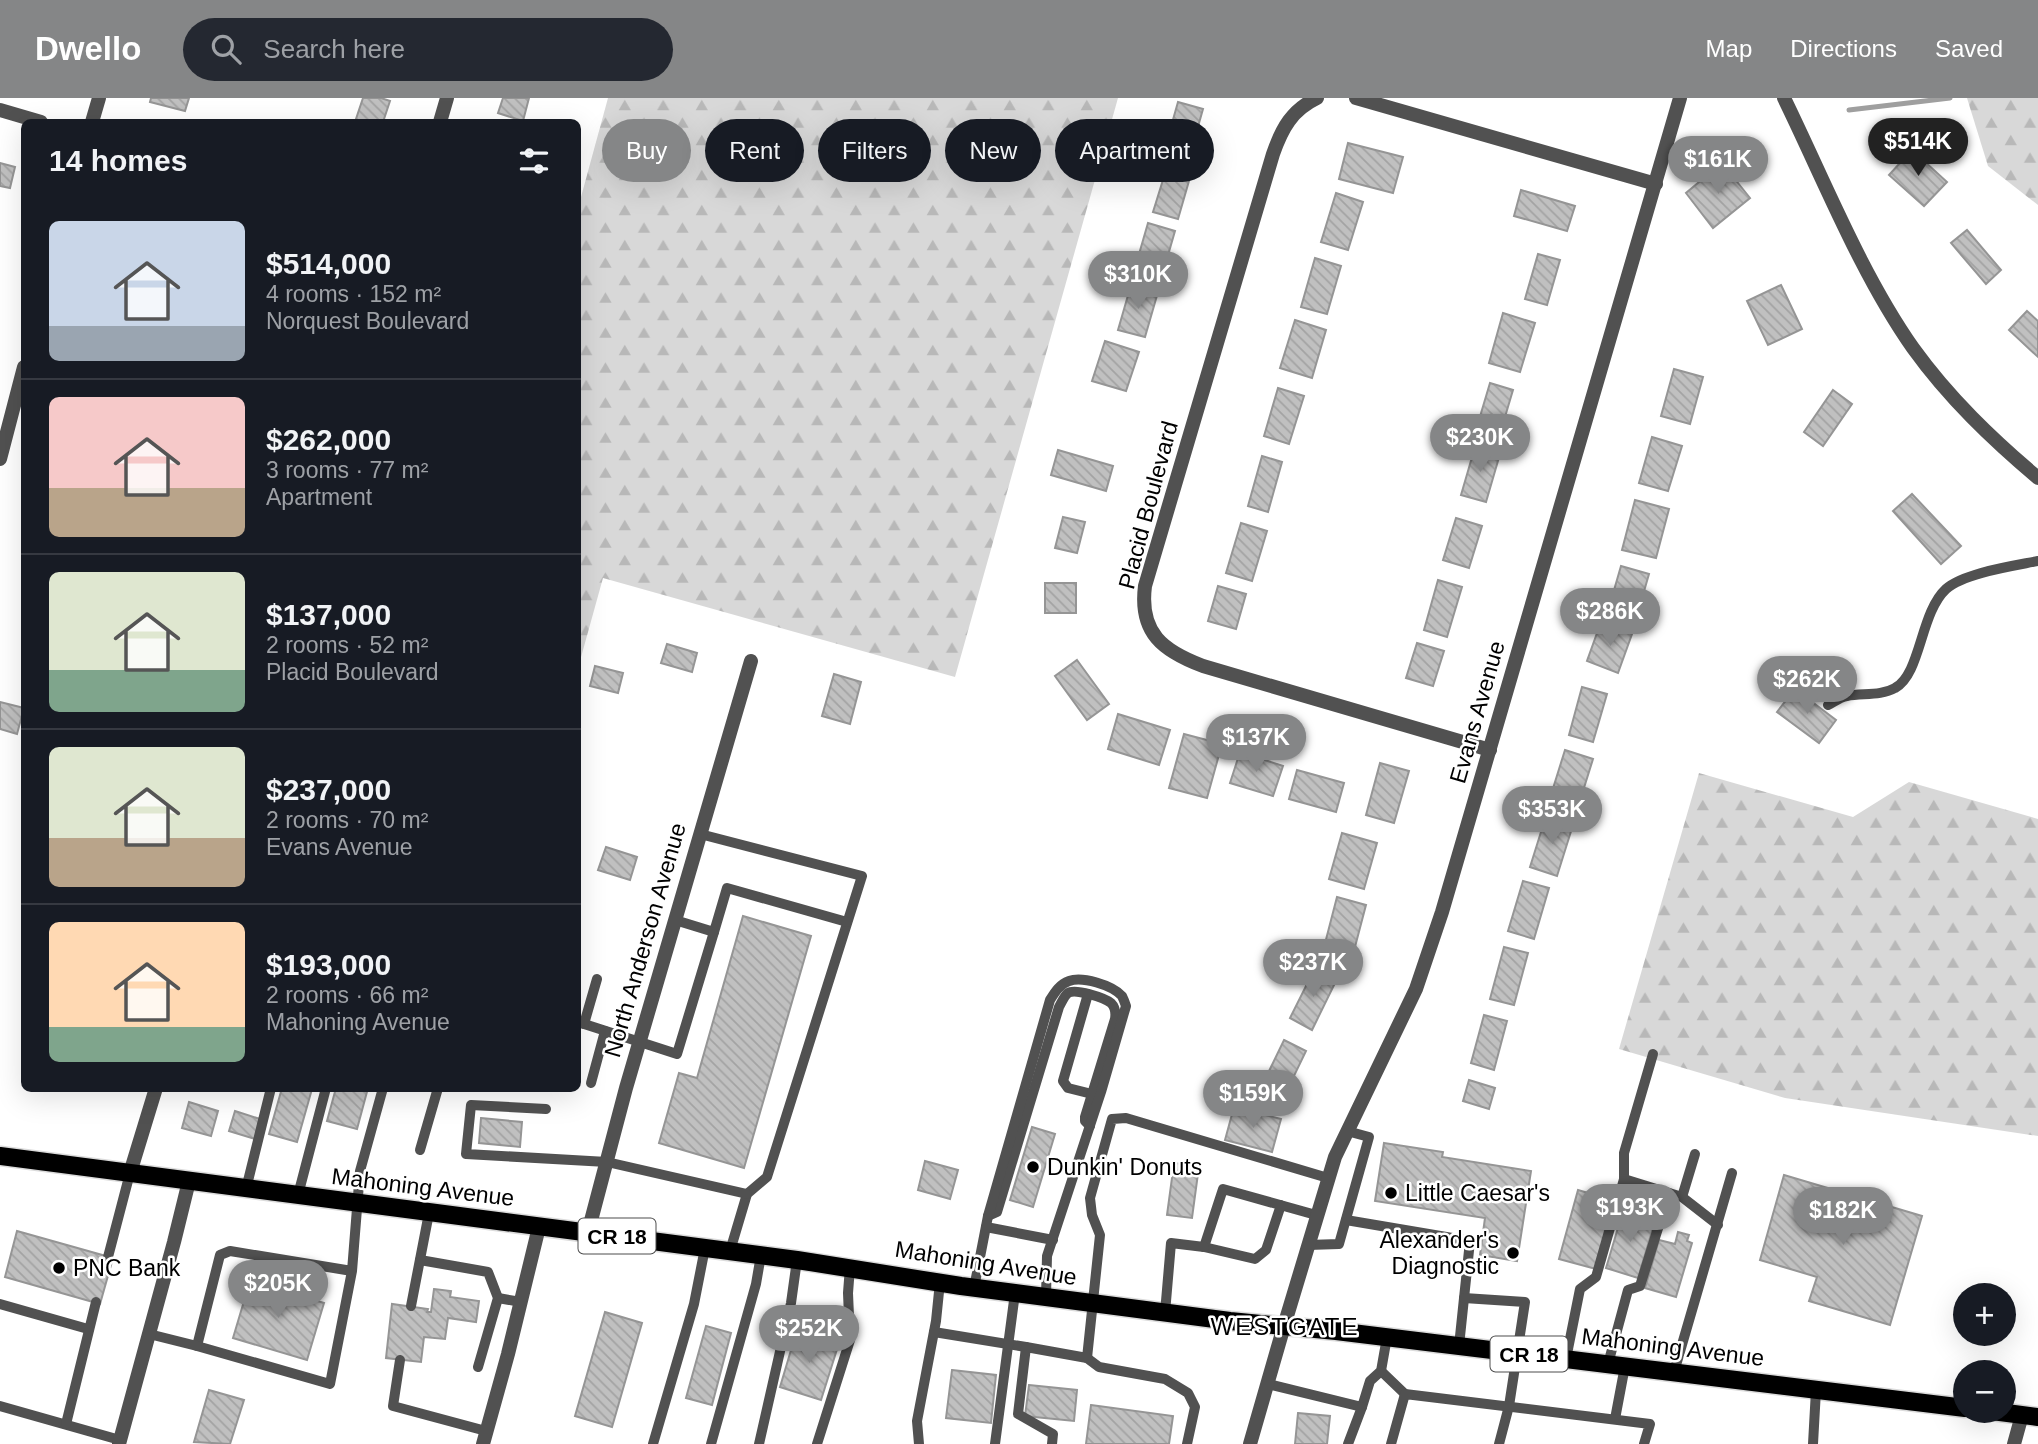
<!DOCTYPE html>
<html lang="en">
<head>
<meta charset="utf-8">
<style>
	:root { --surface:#171b24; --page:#242831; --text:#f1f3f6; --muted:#9ea1a6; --line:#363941; --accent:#858687 }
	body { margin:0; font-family:Helvetica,sans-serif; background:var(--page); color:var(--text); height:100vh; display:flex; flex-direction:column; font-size:26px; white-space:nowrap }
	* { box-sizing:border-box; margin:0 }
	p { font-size:23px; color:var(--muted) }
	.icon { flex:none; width:38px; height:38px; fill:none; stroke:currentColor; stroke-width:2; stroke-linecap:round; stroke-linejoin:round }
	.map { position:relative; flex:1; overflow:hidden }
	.sheet { position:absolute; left:21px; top:21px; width:560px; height:973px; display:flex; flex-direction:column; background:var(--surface); border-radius:10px; box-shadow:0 7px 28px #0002 }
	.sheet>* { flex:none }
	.top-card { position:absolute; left:602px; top:21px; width:665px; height:63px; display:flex; gap:14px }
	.controls { position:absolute; left:1953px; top:1185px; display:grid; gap:14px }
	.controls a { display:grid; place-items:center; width:63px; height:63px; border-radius:50%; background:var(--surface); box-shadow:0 7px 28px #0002; font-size:35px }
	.price { position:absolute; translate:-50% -60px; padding:0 16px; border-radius:24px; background:var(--accent); color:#fff; font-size:23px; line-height:46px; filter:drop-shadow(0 2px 4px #0008) }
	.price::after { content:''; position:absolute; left:50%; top:42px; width:21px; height:16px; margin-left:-10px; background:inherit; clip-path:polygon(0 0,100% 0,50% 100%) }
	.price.current { background:#222; color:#fff }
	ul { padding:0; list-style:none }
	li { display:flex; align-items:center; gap:21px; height:175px; padding:0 28px }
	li+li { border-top:2px solid var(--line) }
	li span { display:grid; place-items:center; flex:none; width:196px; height:140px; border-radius:10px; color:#555 }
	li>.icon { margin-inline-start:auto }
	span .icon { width:84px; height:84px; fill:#fffc; stroke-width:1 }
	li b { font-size:30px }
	h2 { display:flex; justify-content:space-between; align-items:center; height:84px; padding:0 28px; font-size:30px }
	.pill { padding:0 24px; border-radius:32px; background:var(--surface); box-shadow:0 7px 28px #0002; font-size:24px; line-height:63px }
	.pill.current { background:var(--accent); color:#fff }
	header { display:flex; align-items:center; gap:42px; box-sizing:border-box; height:98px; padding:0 35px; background:var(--accent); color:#fff }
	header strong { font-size:33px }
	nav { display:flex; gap:38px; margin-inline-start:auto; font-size:24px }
	.search { width:490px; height:63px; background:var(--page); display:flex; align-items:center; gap:18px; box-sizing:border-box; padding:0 24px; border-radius:38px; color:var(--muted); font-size:26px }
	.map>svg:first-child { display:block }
</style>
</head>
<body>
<header>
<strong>Dwello</strong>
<div class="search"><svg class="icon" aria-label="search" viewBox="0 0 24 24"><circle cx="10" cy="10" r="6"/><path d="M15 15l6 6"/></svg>Search here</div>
<nav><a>Map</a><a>Directions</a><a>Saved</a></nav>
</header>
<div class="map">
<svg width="2038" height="1346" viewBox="0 0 2038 1346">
	<defs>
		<pattern id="forest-firs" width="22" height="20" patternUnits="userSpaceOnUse" patternTransform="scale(1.75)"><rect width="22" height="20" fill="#d8d8d8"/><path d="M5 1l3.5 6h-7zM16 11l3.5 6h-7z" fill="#b8b8b8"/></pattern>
		<pattern id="building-back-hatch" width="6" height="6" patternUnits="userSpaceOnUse" patternTransform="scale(1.75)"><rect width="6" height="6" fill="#c0c0c0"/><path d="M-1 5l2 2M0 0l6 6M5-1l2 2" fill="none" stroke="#a3a3a3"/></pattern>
	</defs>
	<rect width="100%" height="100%" fill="#fff"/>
	<g fill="url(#forest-firs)">
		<path d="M608 0H1118L955 579 603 480 578 570V110Z"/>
		<path d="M1967 0H2038V107L1988 68Z"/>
		<path d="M1699 675 1853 719 1909 684 2038 721V1038L1785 1000 1619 951Z"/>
	</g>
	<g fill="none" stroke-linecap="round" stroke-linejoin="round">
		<path stroke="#9f9f9f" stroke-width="5" d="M1849 12 1950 0"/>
	</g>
	<g fill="url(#building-back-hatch)" stroke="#959595" stroke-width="2">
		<path d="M151 0H189L185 13 150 4Z"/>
		<path d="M363 0H381L390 3 383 24H355Z"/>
		<path d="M503 0H529L523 23 498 15Z"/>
		<path d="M1178 4 1203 11 1190 57 1165 50Z"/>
		<path d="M1348 45 1403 59 1393 95 1339 81Z"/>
		<path d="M1912 52 1947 84 1924 108 1889 77Z"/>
		<path d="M0 65 15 69 10 90 0 88Z"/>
		<path d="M1722 65 1750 100 1713 130 1686 95Z"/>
		<path d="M1167 69 1191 76 1178 121 1153 114Z"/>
		<path d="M1521 92 1575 108 1567 133 1514 118Z"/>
		<path d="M1336 95 1363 104 1348 152 1321 144Z"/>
		<path d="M1148 125 1175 133 1162 178 1135 170Z"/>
		<path d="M1967 132 2001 172 1986 186 1951 145Z"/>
		<path d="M1538 156 1560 162 1547 207 1525 201Z"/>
		<path d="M1315 160 1341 168 1327 216 1301 209Z"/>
		<path d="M1131 187 1158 194 1145 239 1118 232Z"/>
		<path d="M1781 187 1802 231 1768 247 1747 203Z"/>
		<path d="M2027 213 2038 223V259L2009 232Z"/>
		<path d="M1503 215 1535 225 1520 274 1489 265Z"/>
		<path d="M1295 222 1326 232 1312 280 1280 270Z"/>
		<path d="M1105 243 1139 254 1126 293 1092 283Z"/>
		<path d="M1674 271 1703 279 1690 326 1661 318Z"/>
		<path d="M1490 285 1513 292 1499 339 1476 332Z"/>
		<path d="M1278 290 1304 298 1289 346 1264 338Z"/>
		<path d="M1833 292 1852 306 1823 348 1804 334Z"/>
		<path d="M1652 339 1682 348 1668 393 1639 385Z"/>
		<path d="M1475 349 1500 356 1486 404 1461 397Z"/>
		<path d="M1058 352 1113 368 1106 393 1051 377Z"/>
		<path d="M1262 358 1282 364 1268 414 1248 408Z"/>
		<path d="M1912 396 1961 448 1941 466 1893 413Z"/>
		<path d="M1635 402 1669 411 1656 460 1622 452Z"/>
		<path d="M1063 419 1085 424 1077 455 1055 450Z"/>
		<path d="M1456 420 1482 428 1469 470 1443 462Z"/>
		<path d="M1241 425 1267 433 1252 483 1226 475Z"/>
		<path d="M1621 468 1649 476 1636 521 1608 513Z"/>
		<path d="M1438 482 1462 489 1447 539 1424 532Z"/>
		<rect x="1045" y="485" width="31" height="30"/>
		<path d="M1218 488 1246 496 1236 531 1208 523Z"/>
		<path d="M1601 524 1632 536 1618 575 1587 563Z"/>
		<path d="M1417 545 1444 553 1433 588 1406 580Z"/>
		<path d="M667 546 697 555 692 574 661 565Z"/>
		<path d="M1077 562 1109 606 1087 622 1055 578Z"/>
		<path d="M595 568 623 575 618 595 590 588Z"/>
		<path d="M834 576 861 584 850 626 822 618Z"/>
		<path d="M1582 589 1607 596 1593 644 1569 637Z"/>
		<path d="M1795 591 1836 622 1819 645 1777 614Z"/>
		<path d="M0 604 24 610 17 636 0 631Z"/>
		<path d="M1118 616 1170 632 1159 667 1108 651Z"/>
		<path d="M1184 636 1222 646 1207 700 1169 690Z"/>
		<path d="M1565 652 1593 661 1578 709 1550 700Z"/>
		<path d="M1240 654 1283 668 1273 698 1230 685Z"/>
		<path d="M1380 665 1409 673 1394 725 1366 717Z"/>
		<path d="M1297 672 1344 685 1336 714 1289 701Z"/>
		<path d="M1546 718 1573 727 1557 778 1530 769Z"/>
		<path d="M1342 735 1377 745 1364 791 1329 781Z"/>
		<path d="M606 749 637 759 630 782 598 772Z"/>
		<path d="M1523 783 1549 790 1534 841 1508 833Z"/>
		<path d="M1337 799 1366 807 1351 864 1322 857Z"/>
		<path d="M743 818 811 838 744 1070 659 1045 679 975 697 980Z"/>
		<path d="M1504 849 1528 855 1514 907 1490 901Z"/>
		<path d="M1315 870 1337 881 1312 932 1290 920Z"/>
		<path d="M1484 917 1507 923 1494 972 1471 965Z"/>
		<path d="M1284 942 1306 953 1280 1007 1258 996Z"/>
		<path d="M1469 982 1495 990 1489 1011 1463 1003Z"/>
		<path d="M282 990 312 991 297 1044 269 1036Z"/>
		<path d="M336 990H368L357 1031 327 1023Z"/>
		<path d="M189 1004 218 1013 211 1038 182 1030Z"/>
		<path d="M1234 1009 1281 1021 1272 1054 1225 1042Z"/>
		<path d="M235 1013 260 1021 255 1041 229 1033Z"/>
		<path d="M481 1020 522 1024 520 1049 479 1045Z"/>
		<path d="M1032 1029 1055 1036 1033 1109 1010 1102Z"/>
		<path d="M1384 1045 1443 1054 1442 1059 1531 1073 1517 1163 1480 1157 1485 1120 1375 1103Z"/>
		<path d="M925 1063 958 1072 950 1101 918 1092Z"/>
		<path d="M1174 1065 1199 1068 1192 1120 1167 1117Z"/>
		<path d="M1784 1077 1922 1118 1890 1227 1809 1203 1817 1179 1760 1162Z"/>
		<path d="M1578 1092 1615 1103 1596 1171 1559 1161Z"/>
		<path d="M1623 1113 1655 1123 1638 1180 1606 1170Z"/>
		<path d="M17 1133 113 1160 100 1206 5 1179Z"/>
		<path d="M1678 1134 1689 1137 1687 1143 1692 1145 1676 1199 1645 1190 1659 1142 1675 1146Z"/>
		<path d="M250 1183 324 1205 307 1262 233 1240Z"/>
		<path d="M434 1191 451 1193 450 1199 479 1203 476 1224 448 1220 445 1241 424 1239 421 1264 386 1260 392 1206 428 1211 427 1214H431Z"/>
		<path d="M605 1214 642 1225 612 1329 575 1318Z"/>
		<path d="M706 1228 731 1235 712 1307 686 1300Z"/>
		<path d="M797 1232 839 1245 821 1302 780 1289Z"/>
		<path d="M952 1272 996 1277 991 1325 946 1320Z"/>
		<path d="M1029 1287 1077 1292 1074 1323 1025 1318Z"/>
		<path d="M209 1292 244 1302 230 1346 194 1344Z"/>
		<path d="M1091 1307 1173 1318 1169 1346H1086Z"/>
		<path d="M1298 1315 1330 1318 1327 1346H1295Z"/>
	</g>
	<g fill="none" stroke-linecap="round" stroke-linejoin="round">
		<g stroke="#dbdbdb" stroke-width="21">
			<g id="primary">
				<path d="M0 1058 797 1162 961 1188 1230 1223 1336 1233 1965 1310"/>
				<path d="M1984 1312 2038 1319"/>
			</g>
		</g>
		<g stroke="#515151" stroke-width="10">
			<path d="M1828 607C1834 604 1840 599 1847 598 1862 595 1881 598 1895 590 1921 576 1920 515 1946 491 1964 475 2013 468 2038 463"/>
			<path d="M700 736 862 778 767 1079 747 1096 730 1153"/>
			<path d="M675 822 714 834 727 790 847 824"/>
			<path d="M1088 896 1063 983 1068 990 1092 996"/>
			<path d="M578 924 677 956 714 834"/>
			<path d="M584 926 597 881"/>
			<path d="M591 985 605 933"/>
			<path d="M546 1011 471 1007 466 1056 607 1064 747 1096"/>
			<path d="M420 1052 438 990"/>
			<path d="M1624 1081V1055L1653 956"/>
			<path d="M246 1091 271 990"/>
			<path d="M298 1097 326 990"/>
			<path d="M1682 1099 1695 1056"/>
			<path d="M1281 1107 1266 1152 1255 1161 1204 1149 1223 1091 1316 1117"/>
			<path d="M988 1118 997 1114 1059 909C1062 904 1064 898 1068 895 1075 890 1105 900 1111 905 1116 910 1116 915 1115 921L1085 1019V1023L1090 1028"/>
			<path d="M1346 1122 1470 1143 1459 1248"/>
			<path d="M986 1129 1053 1142"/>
			<path d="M1308 1147 1339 1146 1369 1039 1347 1033"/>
			<path d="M108 1159 130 1075"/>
			<path d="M420 1162 488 1174 498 1200 478 1269"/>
			<path d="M352 1173 230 1153 220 1157 197 1248 330 1286 352 1173 360 1073 383 990"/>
			<path d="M974 1190 988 1118 1050 902C1055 894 1060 886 1069 883 1082 878 1112 887 1122 898 1123 900 1125 905 1126 908L1101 994 1047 1158 1046 1199"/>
			<path d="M498 1200 521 1204"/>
			<path d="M1464 1200 1525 1204 1509 1308 1499 1346"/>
			<path d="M0 1206 88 1231"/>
			<path d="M411 1208 429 1115"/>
			<path d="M1165 1215 1171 1145 1204 1149"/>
			<path d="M934 1234 1026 1249"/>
			<path d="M149 1236 197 1248"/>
			<path d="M1087 1260 1100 1137 1092 1117 1090 1100 1112 1021 1126 1020 1328 1080"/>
			<path d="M1566 1261 1580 1191 1596 1179 1624 1081 1682 1099 1718 1127"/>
			<path d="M400 1262 393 1308 486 1333"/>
			<path d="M1608 1266 1628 1192 1640 1188 1669 1095"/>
			<path d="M1381 1273 1405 1296"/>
			<path d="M1674 1274 1732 1075"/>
			<path d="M1268 1286 1362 1309 1370 1283 1381 1273 1387 1239"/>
			<path d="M0 1308 120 1342"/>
			<path d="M1615 1321 1625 1268"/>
			<path d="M66 1326 96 1204"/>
			<path d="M653 1346 694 1206 705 1150"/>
			<path d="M711 1346 756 1186 761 1157"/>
			<path d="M759 1346 791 1205 797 1162"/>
			<path d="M817 1346 850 1242 848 1195 850 1169"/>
			<path d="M919 1346 917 1323 936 1223 940 1184"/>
			<path d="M995 1346 1015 1195"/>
			<path d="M1052 1346 1053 1336 1018 1316 1026 1249 1087 1260 1099 1269 1165 1281 1188 1295 1195 1309 1187 1346"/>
			<path d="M1348 1346 1362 1309"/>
			<path d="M1391 1346 1405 1296 1650 1326 1644 1346"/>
			<path d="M1813 1346 1816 1292"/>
		</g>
		<g stroke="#515151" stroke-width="14">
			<path d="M1317 0C1292 12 1282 30 1273 56L1145 488C1139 535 1163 553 1203 568L1490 652"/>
			<path d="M1356 0 1656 86"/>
			<path d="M0 12 41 24"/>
			<path d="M92 24 99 0"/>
			<path d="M440 24 447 0"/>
			<path d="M0 361 24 269"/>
			<path d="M130 1075 156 990"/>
			<path d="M588 1134 626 990 751 563"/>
			<path d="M1284 1228 1335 1059 1416 891 1442 814 1680 0"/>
			<path d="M483 1346 508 1256 539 1129"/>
		</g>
		<g stroke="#515151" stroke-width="14">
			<path d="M1784 0C1824 82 1861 176 1913 250 1949 300 1992 341 2038 380"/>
			<path d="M119 1346 174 1144 189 1083"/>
			<path d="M1250 1346 1284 1228"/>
			<path d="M2014 1346 2022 1317"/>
		</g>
		<use href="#primary" stroke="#000" stroke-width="18"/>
	</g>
	<g fill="#000" stroke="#fff" stroke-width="2.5">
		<circle cx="1033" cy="1069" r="7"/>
		<circle cx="1391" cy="1095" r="7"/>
		<circle cx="1513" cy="1155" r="7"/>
		<circle cx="59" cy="1170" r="7"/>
	</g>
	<g text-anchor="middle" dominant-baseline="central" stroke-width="5" stroke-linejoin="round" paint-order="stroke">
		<g fill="#fff" stroke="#4c4c4c" stroke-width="2">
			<rect x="578.5" y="1120.5" width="77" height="35" rx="5"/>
			<rect x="1490.5" y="1238.5" width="77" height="35" rx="5"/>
		</g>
		<g font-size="21" font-weight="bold" fill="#000">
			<text x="617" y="1138">CR 18</text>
			<text x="1529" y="1256">CR 18</text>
		</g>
		<g font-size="23" fill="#000" stroke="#fff">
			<text transform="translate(1148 407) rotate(-75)">Placid Boulevard</text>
			<text transform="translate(1477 614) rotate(-74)">Evans Avenue</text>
			<text transform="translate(645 842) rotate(-74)">North Anderson Avenue</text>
			<text transform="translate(423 1089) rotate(7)">Mahoning Avenue</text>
			<text transform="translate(986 1165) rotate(9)">Mahoning Avenue</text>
			<text transform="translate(1673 1249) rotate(7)">Mahoning Avenue</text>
		</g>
		<g font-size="23" fill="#000" stroke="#fff" text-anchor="start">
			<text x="1047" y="1069">Dunkin' Donuts</text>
			<text x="1405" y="1095">Little Caesar's</text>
			<text x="1499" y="1142" text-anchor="end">Alexander's<tspan x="1499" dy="26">Diagnostic</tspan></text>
			<text x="73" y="1170">PNC Bank</text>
		</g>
		<g font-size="24" letter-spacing="2" fill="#000" stroke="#fff">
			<text x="1285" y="1228">WESTGATE</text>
		</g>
	</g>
</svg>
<div class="controls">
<a>+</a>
<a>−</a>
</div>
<b class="price current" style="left:1918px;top:80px">$514K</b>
<b class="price" style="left:1718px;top:98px">$161K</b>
<b class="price" style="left:1138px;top:213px">$310K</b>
<b class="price" style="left:1480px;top:376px">$230K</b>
<b class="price" style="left:1610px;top:550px">$286K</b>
<b class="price" style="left:1807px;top:618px">$262K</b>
<b class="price" style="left:1256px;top:676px">$137K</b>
<b class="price" style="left:1552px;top:748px">$353K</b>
<b class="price" style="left:1313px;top:901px">$237K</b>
<b class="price" style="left:1253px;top:1032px">$159K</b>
<b class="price" style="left:1630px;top:1146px">$193K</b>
<b class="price" style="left:1843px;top:1149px">$182K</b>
<b class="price" style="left:278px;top:1222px">$205K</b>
<b class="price" style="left:809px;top:1267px">$252K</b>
<div class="top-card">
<a class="pill current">Buy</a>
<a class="pill">Rent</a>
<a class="pill">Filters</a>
<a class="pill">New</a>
<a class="pill">Apartment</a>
</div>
<section class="sheet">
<h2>14 homes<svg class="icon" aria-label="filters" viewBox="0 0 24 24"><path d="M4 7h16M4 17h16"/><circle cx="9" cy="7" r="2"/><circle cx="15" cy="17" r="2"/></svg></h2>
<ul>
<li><span style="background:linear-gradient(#c9d6e8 75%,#9aa5b1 0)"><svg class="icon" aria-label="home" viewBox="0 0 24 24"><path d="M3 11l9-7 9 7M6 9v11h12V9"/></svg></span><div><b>$514,000</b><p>4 rooms · 152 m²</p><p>Norquest Boulevard</p></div></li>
<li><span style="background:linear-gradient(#f6c9c9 65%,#b9a48a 0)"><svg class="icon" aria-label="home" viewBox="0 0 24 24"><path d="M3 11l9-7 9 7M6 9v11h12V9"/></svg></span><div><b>$262,000</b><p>3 rooms · 77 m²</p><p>Apartment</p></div></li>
<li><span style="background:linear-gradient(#dfe7d0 70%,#7fa58c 0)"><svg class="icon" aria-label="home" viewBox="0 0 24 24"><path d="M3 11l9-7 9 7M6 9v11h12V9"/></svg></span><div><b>$137,000</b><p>2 rooms · 52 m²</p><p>Placid Boulevard</p></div></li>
<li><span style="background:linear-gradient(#dfe7d0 65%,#b9a48a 0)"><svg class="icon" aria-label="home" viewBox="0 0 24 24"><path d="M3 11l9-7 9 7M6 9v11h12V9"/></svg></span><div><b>$237,000</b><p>2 rooms · 70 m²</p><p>Evans Avenue</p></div></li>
<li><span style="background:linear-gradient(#ffd9b3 75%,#7fa58c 0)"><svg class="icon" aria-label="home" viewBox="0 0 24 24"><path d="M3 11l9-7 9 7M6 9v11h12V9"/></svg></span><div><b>$193,000</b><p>2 rooms · 66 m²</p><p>Mahoning Avenue</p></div></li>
</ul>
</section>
</div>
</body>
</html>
